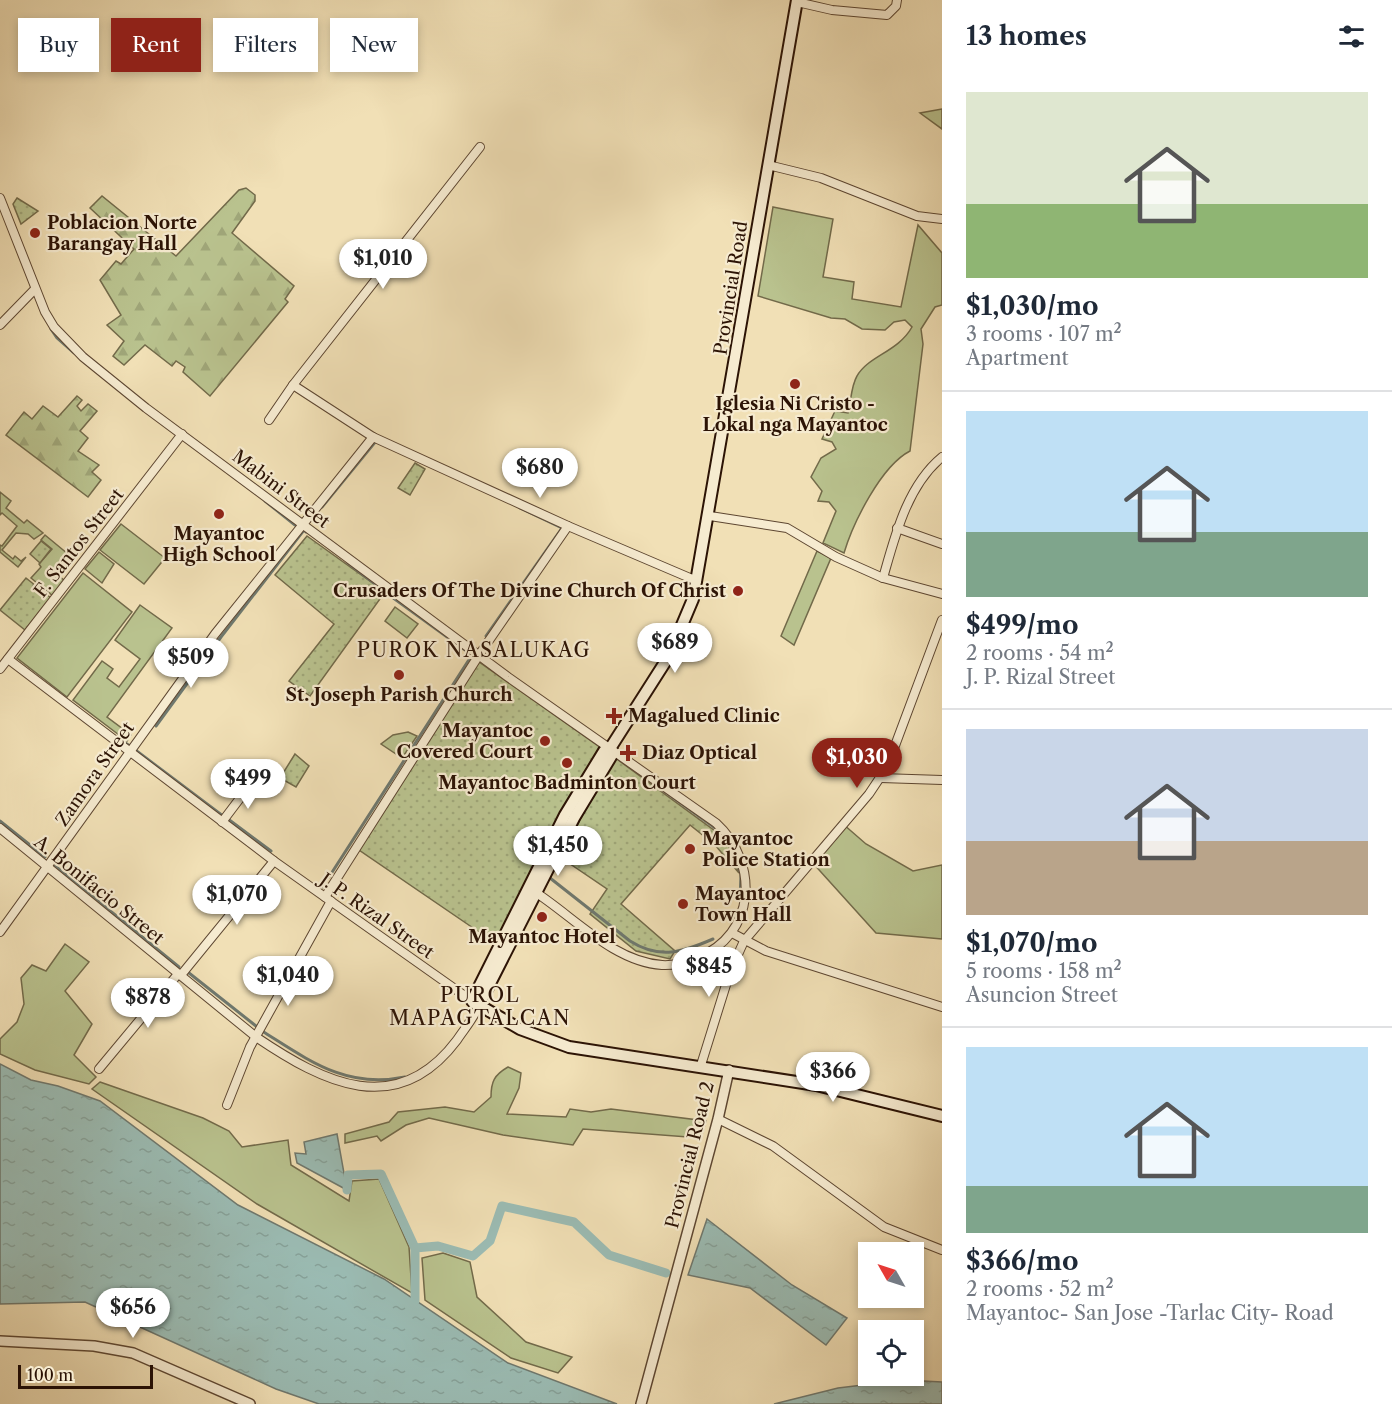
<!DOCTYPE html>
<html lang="en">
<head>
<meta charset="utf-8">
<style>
	:root { --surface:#fff; --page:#f2f2f3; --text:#1f2937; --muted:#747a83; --line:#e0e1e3; --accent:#8f2418 }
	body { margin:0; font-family:"Libre Caslon Text",serif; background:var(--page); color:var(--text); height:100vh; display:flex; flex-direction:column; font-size:22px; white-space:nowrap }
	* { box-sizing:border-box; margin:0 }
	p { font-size:20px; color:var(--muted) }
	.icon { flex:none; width:33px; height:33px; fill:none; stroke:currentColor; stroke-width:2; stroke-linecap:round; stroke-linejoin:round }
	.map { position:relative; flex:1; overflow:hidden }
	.details { display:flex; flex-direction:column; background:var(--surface); width:450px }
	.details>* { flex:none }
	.top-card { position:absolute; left:18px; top:18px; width:570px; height:54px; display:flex; gap:12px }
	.needle { width:39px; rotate:309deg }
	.buttons { position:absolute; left:858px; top:1242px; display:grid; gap:12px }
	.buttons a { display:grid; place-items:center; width:66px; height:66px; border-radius:0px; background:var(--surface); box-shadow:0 3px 9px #0003; font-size:30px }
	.scale { position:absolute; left:18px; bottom:15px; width:135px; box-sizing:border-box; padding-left:6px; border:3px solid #2c1305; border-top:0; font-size:16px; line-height:21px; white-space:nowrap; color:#2c1305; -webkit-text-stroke:4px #f6ebd0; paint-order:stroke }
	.price { position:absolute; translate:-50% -51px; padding:0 14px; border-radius:21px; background:#fff; color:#222; font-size:20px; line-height:39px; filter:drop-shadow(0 2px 3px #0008) }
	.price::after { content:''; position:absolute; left:50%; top:36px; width:18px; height:14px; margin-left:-9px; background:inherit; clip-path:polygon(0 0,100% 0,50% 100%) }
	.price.selected { background:var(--accent); color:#fff }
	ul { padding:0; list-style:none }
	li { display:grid; align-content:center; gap:12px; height:318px; padding:0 24px }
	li+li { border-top:2px solid var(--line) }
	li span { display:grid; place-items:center; height:186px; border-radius:0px; color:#555 }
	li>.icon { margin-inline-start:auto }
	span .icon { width:108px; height:108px; fill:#fffc; stroke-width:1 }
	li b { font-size:26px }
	h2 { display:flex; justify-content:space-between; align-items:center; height:72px; padding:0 24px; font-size:26px }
	.pill { padding:0 21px; border-radius:0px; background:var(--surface); box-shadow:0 3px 9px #0003; font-size:21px; line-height:54px }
	.pill.selected { background:var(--accent); color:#fff }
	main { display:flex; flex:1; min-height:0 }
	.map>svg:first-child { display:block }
</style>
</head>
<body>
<main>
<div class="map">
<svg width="942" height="1404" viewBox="0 0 942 1404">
	<defs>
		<pattern id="forest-firs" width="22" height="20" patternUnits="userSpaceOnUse" patternTransform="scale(1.5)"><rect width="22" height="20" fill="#b9c28e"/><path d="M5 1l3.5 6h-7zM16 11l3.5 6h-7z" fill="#9fa679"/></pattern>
		<pattern id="park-dots" width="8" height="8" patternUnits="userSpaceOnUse" patternTransform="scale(1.5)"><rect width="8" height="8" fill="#b9c28e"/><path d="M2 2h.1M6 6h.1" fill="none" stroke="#9fa679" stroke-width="1.8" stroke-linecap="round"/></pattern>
		<pattern id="water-ripples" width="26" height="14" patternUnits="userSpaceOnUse" patternTransform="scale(1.5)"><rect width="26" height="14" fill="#9bbcb4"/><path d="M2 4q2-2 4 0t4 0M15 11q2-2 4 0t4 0" fill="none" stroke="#86a199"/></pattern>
	</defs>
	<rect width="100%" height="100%" fill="#f1e0b6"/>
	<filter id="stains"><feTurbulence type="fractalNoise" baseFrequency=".00333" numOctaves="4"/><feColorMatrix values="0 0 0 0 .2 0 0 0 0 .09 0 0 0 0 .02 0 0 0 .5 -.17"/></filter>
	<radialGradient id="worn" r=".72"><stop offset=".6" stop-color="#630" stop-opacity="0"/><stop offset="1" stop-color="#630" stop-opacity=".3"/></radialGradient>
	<g fill="#b9c28e" stroke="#726a4a" stroke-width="1.5">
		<path d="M773 207 833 219 823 277 854 282 852 299 901 307 918 225 942 253V305L935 307 921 329 923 344 910 451C881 466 853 523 844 553L823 543 836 511 829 502 818 501 822 491 811 477 821 458 836 449 832 442 822 439 835 411 848 413C851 402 851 386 857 376 868 356 898 352 912 327L905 320 894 322 885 330 862 329 845 319 831 318 758 296Z"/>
		<path d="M0 492 11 501 6 508 24 523 27 520 43 533 34 539 28 534 16 533 2 550 13 559 15 556 21 561 26 557 18 567 0 552V545L2 546 17 526 2 513 0 515Z"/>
		<path d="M121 524 165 558 144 584 100 550Z"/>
		<path d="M45 535 74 559 58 575 65 581 53 596 31 578 41 567 39 564 52 549 41 540Z"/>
		<path d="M817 551 831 558 794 645 781 636Z"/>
		<path d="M99 552 114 564 102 583 85 569Z"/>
		<path d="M83 573 132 612 67 697 17 658Z"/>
		<path d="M140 605 172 628 107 717 131 735 127 741 73 700 102 661 113 669 107 678 119 687 140 659 115 640Z"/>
		<path d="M395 607 418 624 407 638 385 621Z"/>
		<path d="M408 732 417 736 402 758 381 744 393 735Z"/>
		<path d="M843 824 866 844 913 871 942 865V939L876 933 811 861Z"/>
		<path d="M65 944 89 962 65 991 92 1024 74 1055 96 1077 89 1084 35 1070 0 1054V1039L17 1022 24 1004 21 978 32 965 46 971Z"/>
		<path d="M508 1067 521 1073 519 1088 507 1114 566 1117 570 1109 591 1112 611 1109 706 1121 701 1138 583 1129 573 1145 503 1135 429 1118 406 1125 381 1141 377 1136 345 1143V1134L389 1122 398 1112 445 1107 474 1112 491 1097C491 1082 494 1075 508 1067Z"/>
		<path d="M100 1082 203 1118 229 1131 242 1147 288 1140 291 1165 349 1201 352 1181 379 1179 409 1247 412 1293 257 1204 92 1089Z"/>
		<path d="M443 1253 470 1262 477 1297 526 1342 572 1357 558 1373 511 1358 425 1300 422 1258Z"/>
	</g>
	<g fill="url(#forest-firs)" stroke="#726a4a" stroke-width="1.5">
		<path d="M942 109V129L920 113Z"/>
		<path d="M246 188 255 195V201L232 233 294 286 285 299 288 302 210 396 183 372 185 367 176 361 172 366 145 345 124 365 113 356 124 341 107 325 121 315 100 280 116 261 121 264 134 249 90 208 102 196 176 256 239 190Z"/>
		<path d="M77 396 82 400 77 406 81 411 88 404 97 411 80 431 88 438 78 451 99 465 92 472 101 480 88 497 6 435 24 412 32 419 43 406 58 417Z"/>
	</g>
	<g fill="url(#park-dots)" stroke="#726a4a" stroke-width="1.5">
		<path d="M17 198 38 211 21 224 13 204Z"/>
		<path d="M415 463 425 469 410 495 398 488Z"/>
		<path d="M307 536 385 592 310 696 289 681 334 624 275 575Z"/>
		<path d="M41 541 51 549 40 563 30 554Z"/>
		<path d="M26 578 51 598 25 630 0 610Z"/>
		<path d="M479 662 601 748 498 945 359 850Z"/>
		<path d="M295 754 309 766 296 787 280 778Z"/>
		<path d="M614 757 726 839 739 873 715 845 690 825 621 904 675 951 670 959 636 951 590 914 607 889 560 857Z"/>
	</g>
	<g fill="url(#water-ripples)" stroke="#6f786e" stroke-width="1.5">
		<path d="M0 1064 31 1080 58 1086 100 1101 238 1205 384 1279 508 1363 617 1404H319L276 1389 85 1302 0 1304Z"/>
		<path d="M337 1134 347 1190 297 1163 295 1153 306 1154 304 1142Z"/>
		<path d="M707 1219 792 1285 847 1318 826 1345 750 1288 688 1275Z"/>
		<path d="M905 1380 942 1382V1404H774L838 1388Z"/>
	</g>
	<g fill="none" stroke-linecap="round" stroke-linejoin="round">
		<g stroke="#6f786e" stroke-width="3">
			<path d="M51 329 57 338 74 353"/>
			<path d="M265 501 295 525"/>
			<path d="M322 507 376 441"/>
			<path d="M347 562 383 590"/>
			<path d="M486 636 562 528 520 508"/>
			<path d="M156 726 221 637 304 530 306 532"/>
			<path d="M116 737 130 746"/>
			<path d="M134 749 223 816"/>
			<path d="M660 788 718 830"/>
			<path d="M228 819 271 851"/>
			<path d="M0 821 45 857"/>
			<path d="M735 855 741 874 740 900"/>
			<path d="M55 866 179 967"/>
			<path d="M329 877 472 655 385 592"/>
			<path d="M550 878 630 941C660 960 683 952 713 939"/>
			<path d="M322 886 323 887"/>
			<path d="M189 973 256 1026"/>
			<path d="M262 1031C310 1061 346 1089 405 1077"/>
		</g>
		<g stroke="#9bbcb4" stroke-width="9">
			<path d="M347 1190 348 1175 381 1174 415 1248"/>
			<path d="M415 1301V1248L438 1246 473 1256 490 1241 502 1206 574 1222 609 1255 666 1273"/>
		</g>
		<g stroke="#5d4631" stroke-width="10">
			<g id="minor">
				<path d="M797 2 832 10 887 15 896 6 897 0"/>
				<path d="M768 165 821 178 917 216 942 219"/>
				<path d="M0 198 45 312 54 327 83 357 146 408 508 677 716 823C760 863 756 935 697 958 686 962 674 966 662 965 613 962 572 915 532 890"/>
				<path d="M0 325 35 289"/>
				<path d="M293 385 373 437 568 526 697 581"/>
				<path d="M269 420 293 385 480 147"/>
				<path d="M710 516 787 528 836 557 883 578 942 594"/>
				<path d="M897 528 942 544"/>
				<path d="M883 578C895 536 907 486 942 457"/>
				<path d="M8 659 274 861 472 1001 473 1004"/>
				<path d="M0 669 182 434"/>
				<path d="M881 778 942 780"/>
				<path d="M222 822 253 781"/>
				<path d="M0 828 256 1037C324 1083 397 1120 457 1040 465 1028 474 1018 479 1005"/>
				<path d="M325 897 479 655 568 526"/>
				<path d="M0 932 215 634 373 437"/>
				<path d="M732 933 766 951 942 1007"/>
				<path d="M181 975 274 861"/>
				<path d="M701 1065 730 972 744 941 869 794 887 767 942 620"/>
				<path d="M99 1069 178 974"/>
				<path d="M227 1105 250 1047 331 901"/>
				<path d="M718 1119 773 1146 884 1227 942 1250"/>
			</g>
		</g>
		<g stroke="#5d4631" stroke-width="12">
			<g id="tertiary">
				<path d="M0 1341 94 1346 133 1353 250 1404"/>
				<path d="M641 1404 718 1119 729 1070"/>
			</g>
		</g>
		<g stroke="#2c1305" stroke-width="14">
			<g id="secondary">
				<path d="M797 0 693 599 669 656 611 747 604 751 565 815 472 1001 520 1029 569 1047 816 1085 942 1116"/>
				<path d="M479 1005 574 818 612 755 611 747"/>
			</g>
		</g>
		<use href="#minor" stroke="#f6ebd0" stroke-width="8"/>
		<use href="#tertiary" stroke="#f6ebd0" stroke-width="9"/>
		<use href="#secondary" stroke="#f6ebd0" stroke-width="10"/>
	</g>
	<g fill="#8f2418" stroke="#f6ebd0" stroke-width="2">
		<circle cx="35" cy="233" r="6"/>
		<circle cx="795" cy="384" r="6"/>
		<circle cx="219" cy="514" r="6"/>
		<circle cx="738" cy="591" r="6"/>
		<circle cx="399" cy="675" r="6"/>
		<path d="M611 707h6v6h6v6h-6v6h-6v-6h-6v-6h6z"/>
		<circle cx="545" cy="741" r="6"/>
		<path d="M625 744h6v6h6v6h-6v6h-6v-6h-6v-6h6z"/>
		<circle cx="567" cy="763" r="6"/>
		<circle cx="690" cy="849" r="6"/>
		<circle cx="683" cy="904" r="6"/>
		<circle cx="542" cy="917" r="6"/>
	</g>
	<g text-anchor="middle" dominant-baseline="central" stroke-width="4.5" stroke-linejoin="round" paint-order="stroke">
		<g font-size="18" font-weight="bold" fill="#2c1305" stroke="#f6ebd0" text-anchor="start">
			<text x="47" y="223">Poblacion Norte<tspan x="47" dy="21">Barangay Hall</tspan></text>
			<text x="795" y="404" text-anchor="middle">Iglesia Ni Cristo -<tspan x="795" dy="21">Lokal nga Mayantoc</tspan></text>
			<text x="219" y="534" text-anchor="middle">Mayantoc<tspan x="219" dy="21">High School</tspan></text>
			<text x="726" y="591" text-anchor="end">Crusaders Of The Divine Church Of Christ</text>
			<text x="399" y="695" text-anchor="middle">St. Joseph Parish Church</text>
			<text x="628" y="716">Magalued Clinic</text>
			<text x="533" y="731" text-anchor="end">Mayantoc<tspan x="533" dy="21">Covered Court</tspan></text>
			<text x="642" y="753">Diaz Optical</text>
			<text x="567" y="783" text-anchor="middle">Mayantoc Badminton Court</text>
			<text x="702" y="839">Mayantoc<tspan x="702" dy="21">Police Station</tspan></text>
			<text x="695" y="894">Mayantoc<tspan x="695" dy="21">Town Hall</tspan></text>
			<text x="542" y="937" text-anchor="middle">Mayantoc Hotel</text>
		</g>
		<g font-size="18" fill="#2c1305" stroke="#f6ebd0">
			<text transform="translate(731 288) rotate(-81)">Provincial Road</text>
			<text transform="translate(281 489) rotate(37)">Mabini Street</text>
			<text transform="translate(79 543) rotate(-52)">F. Santos Street</text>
			<text transform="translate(95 774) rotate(-55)">Zamora Street</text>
			<text transform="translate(99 890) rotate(39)">A. Bonifacio Street</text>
			<text transform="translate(377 916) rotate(35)">J. P. Rizal Street</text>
			<text transform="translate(690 1155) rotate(-76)">Provincial Road 2</text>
		</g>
		<g font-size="20" letter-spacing="1.5" fill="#2c1305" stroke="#f6ebd0">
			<text x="474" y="650">PUROK NASALUKAG</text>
			<text x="480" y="995">PUROL<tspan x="480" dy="23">MAPAGTALCAN</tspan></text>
		</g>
	</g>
	<rect width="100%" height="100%" filter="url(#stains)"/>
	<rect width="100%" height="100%" fill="url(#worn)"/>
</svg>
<div class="buttons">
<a><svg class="needle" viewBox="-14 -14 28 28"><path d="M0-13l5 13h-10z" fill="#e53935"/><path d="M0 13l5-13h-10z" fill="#747a83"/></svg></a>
<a><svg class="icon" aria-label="locate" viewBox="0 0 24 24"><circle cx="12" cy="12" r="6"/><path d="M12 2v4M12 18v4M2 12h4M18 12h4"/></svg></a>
</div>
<div class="scale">100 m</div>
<b class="price" style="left:383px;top:290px">$1,010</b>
<b class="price" style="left:540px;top:499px">$680</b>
<b class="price" style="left:675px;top:674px">$689</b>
<b class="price" style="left:191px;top:689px">$509</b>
<b class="price selected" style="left:857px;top:789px">$1,030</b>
<b class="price" style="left:248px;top:810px">$499</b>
<b class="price" style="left:558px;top:877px">$1,450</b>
<b class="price" style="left:237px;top:926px">$1,070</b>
<b class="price" style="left:709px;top:998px">$845</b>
<b class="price" style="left:288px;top:1007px">$1,040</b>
<b class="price" style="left:148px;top:1029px">$878</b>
<b class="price" style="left:833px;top:1103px">$366</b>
<b class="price" style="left:133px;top:1339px">$656</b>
<div class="top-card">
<a class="pill">Buy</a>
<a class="pill selected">Rent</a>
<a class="pill">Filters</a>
<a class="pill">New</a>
</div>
</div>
<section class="details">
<h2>13 homes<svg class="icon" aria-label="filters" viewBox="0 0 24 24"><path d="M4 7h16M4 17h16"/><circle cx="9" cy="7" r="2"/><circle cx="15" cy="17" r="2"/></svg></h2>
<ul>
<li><span style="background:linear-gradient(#dfe7d0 60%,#8fb573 0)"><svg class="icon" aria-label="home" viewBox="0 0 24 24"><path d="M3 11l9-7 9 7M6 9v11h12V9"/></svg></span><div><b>$1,030/mo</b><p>3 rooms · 107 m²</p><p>Apartment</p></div></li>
<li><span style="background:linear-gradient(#bfe0f5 65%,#7fa58c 0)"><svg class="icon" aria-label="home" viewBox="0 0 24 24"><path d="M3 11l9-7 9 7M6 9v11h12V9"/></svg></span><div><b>$499/mo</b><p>2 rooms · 54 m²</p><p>J. P. Rizal Street</p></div></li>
<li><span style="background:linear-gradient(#c9d6e8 60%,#b9a48a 0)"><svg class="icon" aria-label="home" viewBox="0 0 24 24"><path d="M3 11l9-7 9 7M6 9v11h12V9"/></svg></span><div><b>$1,070/mo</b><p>5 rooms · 158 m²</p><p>Asuncion Street</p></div></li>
<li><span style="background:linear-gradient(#bfe0f5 75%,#7fa58c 0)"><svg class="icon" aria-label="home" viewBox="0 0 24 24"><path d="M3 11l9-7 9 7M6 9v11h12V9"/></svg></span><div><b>$366/mo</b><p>2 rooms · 52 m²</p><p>Mayantoc- San Jose -Tarlac City- Road</p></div></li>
</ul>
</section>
</main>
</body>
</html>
